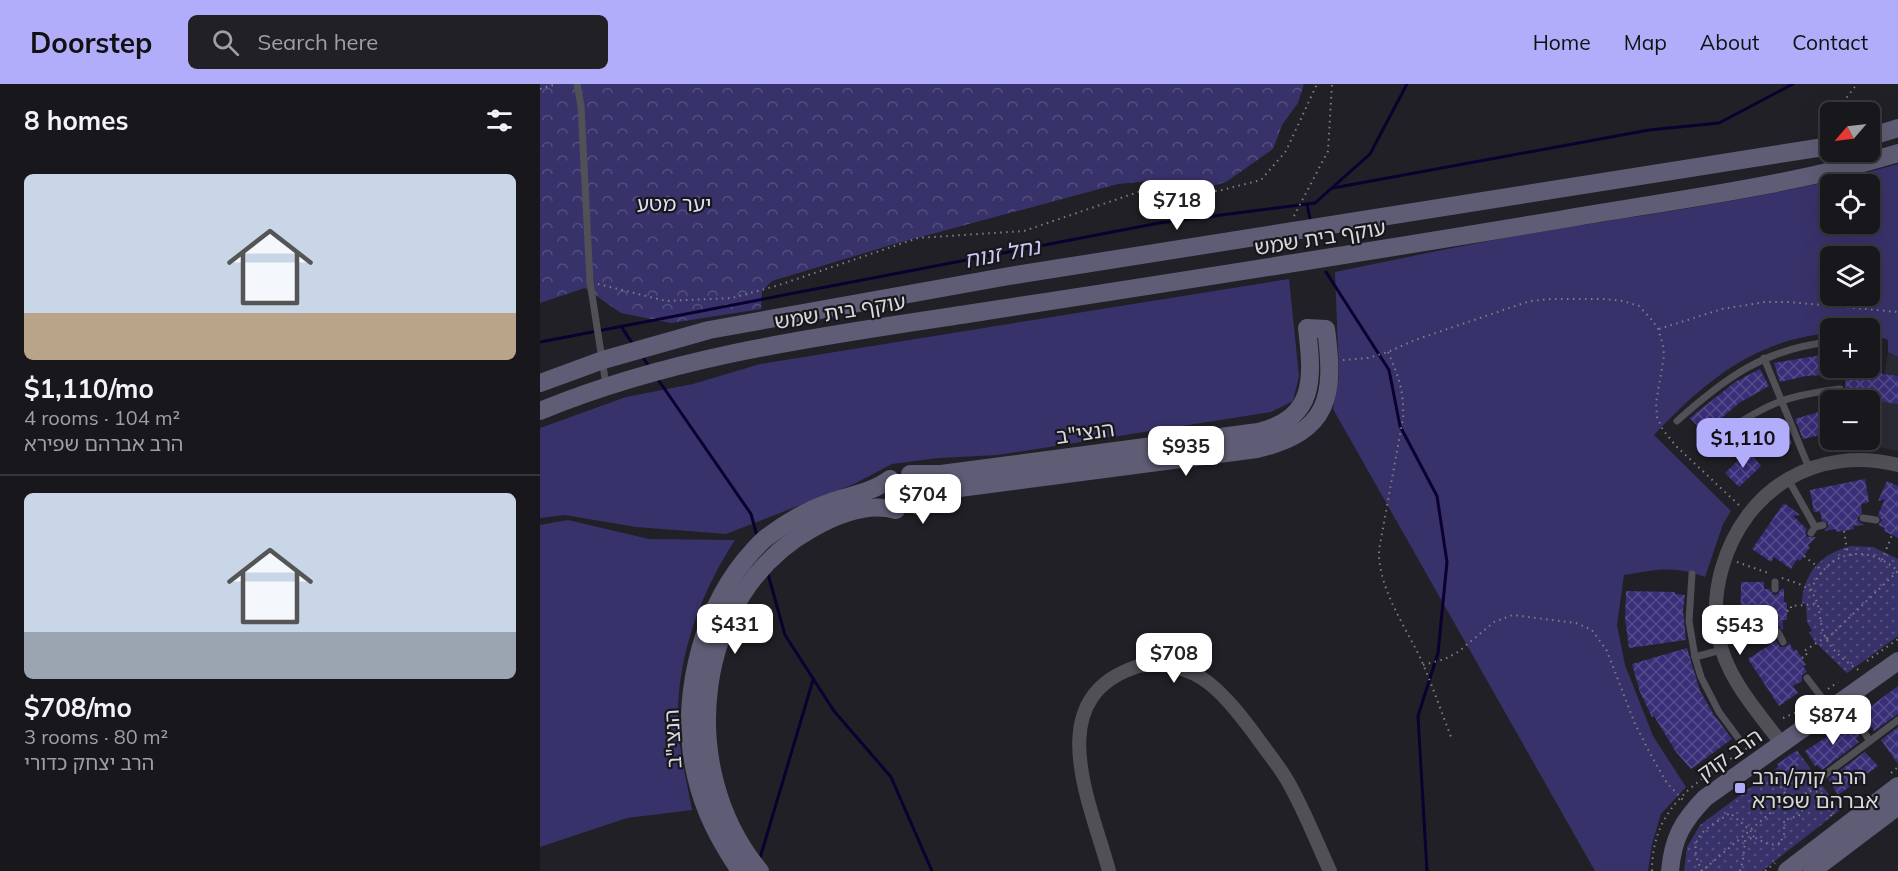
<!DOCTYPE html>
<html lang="en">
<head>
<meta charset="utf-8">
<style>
	:root { --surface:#18181c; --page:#212125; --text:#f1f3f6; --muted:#9fa0a3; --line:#36373b; --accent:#b1adfa }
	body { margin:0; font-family:Mulish,"Noto Sans Hebrew",sans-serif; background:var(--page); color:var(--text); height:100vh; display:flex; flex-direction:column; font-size:22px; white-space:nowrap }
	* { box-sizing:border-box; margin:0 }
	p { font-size:20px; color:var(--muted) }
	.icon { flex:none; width:33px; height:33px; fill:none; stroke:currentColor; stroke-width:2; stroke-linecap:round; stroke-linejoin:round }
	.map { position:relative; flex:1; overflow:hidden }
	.panel { display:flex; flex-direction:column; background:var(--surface); width:540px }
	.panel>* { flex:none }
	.needle { width:39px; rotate:242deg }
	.buttons { position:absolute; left:1280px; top:18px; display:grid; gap:12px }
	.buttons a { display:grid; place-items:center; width:60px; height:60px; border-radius:9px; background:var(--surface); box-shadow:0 6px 24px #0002,0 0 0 2px var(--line); font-size:30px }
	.price { position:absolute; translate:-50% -51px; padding:0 14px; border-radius:12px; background:#fff; color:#222; font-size:20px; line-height:39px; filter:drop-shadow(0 2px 3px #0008) }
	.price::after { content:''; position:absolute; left:50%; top:36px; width:18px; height:14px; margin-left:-9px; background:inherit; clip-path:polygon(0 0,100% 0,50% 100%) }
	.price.current { background:var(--accent); color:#111 }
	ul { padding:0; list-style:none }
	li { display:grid; align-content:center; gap:12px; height:318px; padding:0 24px }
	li+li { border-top:2px solid var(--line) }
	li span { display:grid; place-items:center; height:186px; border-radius:9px; color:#555 }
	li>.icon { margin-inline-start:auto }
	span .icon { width:108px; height:108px; fill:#fffc; stroke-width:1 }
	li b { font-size:26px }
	h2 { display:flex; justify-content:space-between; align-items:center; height:72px; padding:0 24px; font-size:26px }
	header { display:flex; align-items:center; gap:36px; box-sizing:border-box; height:84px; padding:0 30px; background:var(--accent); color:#111 }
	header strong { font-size:28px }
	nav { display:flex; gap:33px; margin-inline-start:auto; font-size:21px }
	.search { width:420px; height:54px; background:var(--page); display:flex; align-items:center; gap:15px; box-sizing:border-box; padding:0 21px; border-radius:9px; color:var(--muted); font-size:22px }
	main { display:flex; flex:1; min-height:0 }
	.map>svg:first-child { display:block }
</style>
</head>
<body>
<header>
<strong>Doorstep</strong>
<div class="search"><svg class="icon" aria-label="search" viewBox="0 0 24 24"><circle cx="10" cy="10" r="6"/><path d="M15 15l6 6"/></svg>Search here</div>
<nav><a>Home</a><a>Map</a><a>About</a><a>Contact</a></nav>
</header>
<main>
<section class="panel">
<h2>8 homes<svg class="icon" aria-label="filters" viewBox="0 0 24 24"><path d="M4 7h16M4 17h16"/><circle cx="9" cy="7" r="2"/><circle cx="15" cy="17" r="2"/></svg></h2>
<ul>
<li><span style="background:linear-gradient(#c9d6e8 75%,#b9a48a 0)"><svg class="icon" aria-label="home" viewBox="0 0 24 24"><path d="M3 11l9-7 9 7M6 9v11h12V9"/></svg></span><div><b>$1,110/mo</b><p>4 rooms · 104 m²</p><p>הרב אברהם שפירא</p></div></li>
<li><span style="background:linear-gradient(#c9d6e8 75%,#9aa5b1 0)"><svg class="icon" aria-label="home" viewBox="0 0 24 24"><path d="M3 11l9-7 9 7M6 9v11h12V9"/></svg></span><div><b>$708/mo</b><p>3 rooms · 80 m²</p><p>הרב יצחק כדורי</p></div></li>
</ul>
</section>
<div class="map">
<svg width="1358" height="787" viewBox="0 0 1358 787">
	<defs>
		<pattern id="forest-crowns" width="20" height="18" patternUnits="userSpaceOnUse" patternTransform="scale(1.5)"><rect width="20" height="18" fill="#38326a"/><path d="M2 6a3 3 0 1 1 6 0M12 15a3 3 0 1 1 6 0" fill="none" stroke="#544f7f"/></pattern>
		<pattern id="park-dots" width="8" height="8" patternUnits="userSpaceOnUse" patternTransform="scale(1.5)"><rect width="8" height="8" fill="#38326a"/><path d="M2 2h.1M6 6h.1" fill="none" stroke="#544f7f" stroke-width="1.8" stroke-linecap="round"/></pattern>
		<pattern id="building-cross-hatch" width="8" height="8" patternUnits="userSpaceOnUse" patternTransform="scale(1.5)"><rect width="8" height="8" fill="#392e78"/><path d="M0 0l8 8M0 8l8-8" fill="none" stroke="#554c8b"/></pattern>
	</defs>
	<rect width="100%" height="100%" fill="#202026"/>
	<path fill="#2a2a34" d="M1348 268 1358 273V367L1334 362Z"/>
	<g fill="#38326a" fill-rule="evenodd">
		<path d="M1358 80V273L1348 268V256L1329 249V244H1290V249C1214 256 1164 298 1114 351L1191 427 1183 440 1165 493C1134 481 1115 486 1084 491L1077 541 1085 581 1113 652 1146 703 1121 730 1112 760 1108 787H1055L793 325 799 291 795 188C859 175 923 161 987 150 1112 129 1236 114 1358 80ZM1290 100H1329V140H1290ZM1290 172H1329V212H1290Z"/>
		<path d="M749 195 759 292 753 317 731 328 458 371 398 374 352 380 314 400 186 450 96 443 25 431 0 434V344L86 313 153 300 220 280Z"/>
		<path d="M28 436 109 455 195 456C160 509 136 576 138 639 139 668 147 698 152 726L87 734 0 763V441Z"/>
	</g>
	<path fill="url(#forest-crowns)" d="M0 0H764L758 19 742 41 733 65 686 98 669 103 648 105 609 97 578 100 351 161 232 197 222 207 221 225 131 239 81 229 45 204 0 219Z"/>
	<g fill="url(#park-dots)">
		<path d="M1311 462 1333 463 1358 475V552L1307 589 1274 557 1269 548 1272 547 1267 538 1266 520 1262 519C1263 489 1282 469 1311 462Z"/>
		<path d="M1257 666 1300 726 1222 787H1144L1147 763 1160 741 1238 683 1237 680Z"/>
	</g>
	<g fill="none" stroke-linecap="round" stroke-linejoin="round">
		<g stroke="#0b002f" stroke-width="3">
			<path d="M793 104 1109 46 1179 39 1253 0"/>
			<path d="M767 120 770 135"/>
			<path d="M786 188 849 286 860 342 897 412 907 478 898 569 878 632 887 787"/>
			<path d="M81 242 94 262"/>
			<path d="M0 258 619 139 775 119 830 70 867 0"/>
			<path d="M102 272 110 284"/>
			<path d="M117 294 211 430 217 452"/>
			<path d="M228 490 245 551 294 627 351 693 392 787"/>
			<path d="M220 774 273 596"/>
		</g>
	</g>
	<g fill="url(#building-cross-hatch)">
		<path d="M1282 271 1283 291 1266 292 1240 298 1234 279Z"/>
		<path d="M1330 271 1342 272V290L1358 292V320L1333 316H1305L1306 284H1330Z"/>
		<path d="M1220 285 1229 302 1199 319 1164 349 1150 334 1195 298Z"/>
		<path d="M1285 326 1290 349 1263 355 1255 335Z"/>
		<path d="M1245 341 1252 360 1226 371 1218 354Z"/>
		<path d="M1208 367 1221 382 1199 403 1185 389Z"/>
		<path d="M1325 395 1329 418 1321 420 1322 429 1317 434 1319 438 1324 441 1313 442 1314 445 1296 448V445L1284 447 1288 443V439L1282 436 1280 427 1274 428 1270 406Z"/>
		<path d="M1347 397 1358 402V454L1344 447 1345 444 1338 441 1342 436 1338 431 1345 415 1338 417Z"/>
		<path d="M1244 419 1260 431 1253 432 1267 445 1265 449 1267 453H1276L1268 461 1270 463 1260 477 1257 475 1251 485 1234 473 1231 478 1212 465Z"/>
		<path d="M1201 498H1224V505H1229L1234 511 1238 510 1241 505H1244V518L1247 519V536H1243V546L1239 542 1234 544 1232 548 1235 554H1200Z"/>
		<path d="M1086 507 1135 508V510L1145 511 1143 526 1146 556 1089 564 1085 534Z"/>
		<path d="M1236 557 1240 563H1246L1249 559 1254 567 1256 565 1266 581 1263 582 1267 588 1262 591V597L1253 602 1258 609 1239 622 1208 575Z"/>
		<path d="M1147 564 1160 607 1174 631 1192 655 1151 685 1136 668 1114 632 1112 633 1100 608 1092 580Z"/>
		<path d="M1358 602V630L1334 647 1332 643 1329 645 1319 631Z"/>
		<path d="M1310 638 1320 652 1316 655 1319 658 1282 686 1277 681 1275 682 1265 667Z"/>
		<path d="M1358 643V680L1341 656Z"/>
		<path d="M1255 668 1261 677 1250 684 1255 690 1247 695 1238 680Z"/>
		<path d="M1325 668 1338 682 1298 711 1288 695Z"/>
	</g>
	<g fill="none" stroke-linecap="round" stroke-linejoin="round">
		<g stroke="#7e7e83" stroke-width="2" stroke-dasharray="1.5 4.5" stroke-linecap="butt">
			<path d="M0 5 16 0"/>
			<path d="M1298 28 1297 26 1317 0"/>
			<path d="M754 132 788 67 792 0"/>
			<path d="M58 200 126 217 192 214 236 202 378 154 484 147 607 105 678 107 721 96 746 67 777 0"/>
			<path d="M1119 245 1182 225 1225 218H1249L1358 228"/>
			<path d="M848 268C859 293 864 307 863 334L839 466C838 506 867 544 883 580 893 604 902 629 911 653"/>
			<path d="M803 276 828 274 848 268 875 256 990 217 1011 215H1065L1083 217 1099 222 1113 237 1118 245 1123 261 1124 272 1116 319 1117 333 1123 346 1136 362 1200 422"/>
			<path d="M1304 447 1308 471"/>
			<path d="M1264 472 1282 486"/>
			<path d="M1342 476 1352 451"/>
			<path d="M1197 478 1231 490"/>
			<path d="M1242 494C1250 497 1262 500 1268 505 1282 516 1278 535 1284 550 1291 567 1305 577 1320 587"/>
			<path d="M1271 506C1288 467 1325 458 1358 487"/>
			<path d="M1247 527 1251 526V522L1278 520"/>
			<path d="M1287 555 1358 487"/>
			<path d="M1262 574 1267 571 1264 567 1286 553"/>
			<path d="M1327 577 1358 555"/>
			<path d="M883 581 905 575 918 568 954 538 973 531 1036 539 1052 546 1067 567 1095 640 1112 673 1127 699 1144 717"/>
			<path d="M1288 605 1298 598"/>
			<path d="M1243 634 1257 628 1274 616"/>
			<path d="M1351 689 1358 683"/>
			<path d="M1214 753 1210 746 1190 729C1164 747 1145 752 1162 787L1248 714 1229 684"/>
			<path d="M1112 787C1112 721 1158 697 1207 664"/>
			<path d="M1200 787 1203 776 1205 757 1214 753C1223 758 1229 762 1240 760L1244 750V736L1258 732 1262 729 1263 715 1267 707 1281 708 1292 734"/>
			<path d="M1225 787 1235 779"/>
		</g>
		<g stroke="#505056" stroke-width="7">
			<path d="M37 0 41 22 50 198 66 301"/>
			<path d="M1224 274 1269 384"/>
			<path d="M1137 337C1185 294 1224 265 1290 258"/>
			<path d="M1188 346C1230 318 1250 311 1300 305"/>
			<path d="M1248 395 1275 443"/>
			<path d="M1323 434 1336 436"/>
			<path d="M1271 449 1275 443 1283 441"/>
			<path d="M1152 490 1149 537 1155 573 1161 593 1179 628 1199 655"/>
			<path d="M1235 498V505"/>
			<path d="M1238 548 1243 558"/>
			<path d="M1155 573 1181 566"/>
			<path d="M1267 594 1289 623"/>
			<path d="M1303 617 1330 657"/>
			<path d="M1282 693 1358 636"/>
		</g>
		<g stroke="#505056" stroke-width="14">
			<path d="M1242 660C1217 627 1186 594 1178 551 1174 529 1176 505 1182 484 1205 404 1277 361 1358 381"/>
			<path d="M569 787C551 720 501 617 593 584 617 575 651 584 670 600 687 614 700 631 713 648 724 664 737 679 747 696 764 725 776 757 790 787"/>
		</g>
		<g stroke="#5e5d75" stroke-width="18">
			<path d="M1329 53 1358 44"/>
			<path d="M0 299 63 276 169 246 469 192 1290 62"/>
			<path d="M0 327C140 269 292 251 440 228 635 198 829 168 1024 135 1135 116 1250 102 1358 69"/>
			<path d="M370 390H401L718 348C776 334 773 295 767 244L786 245C795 312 790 348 717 365L412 405 394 412 378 422"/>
			<path d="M200 787C180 757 164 728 156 692 139 620 159 533 205 476 212 468 219 459 227 453 247 438 267 426 291 418 311 411 333 408 350 395"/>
			<path d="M220 787C135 686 152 510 273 444 298 430 328 418 356 426"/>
			<path d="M1130 787C1133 754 1142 738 1165 714L1358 577"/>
			<path d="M1247 787 1358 702"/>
			<path d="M1272 787 1358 722"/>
		</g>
	</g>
	<rect fill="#b1adfa" stroke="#17171c" stroke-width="2" x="1194" y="698" width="12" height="12" rx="3"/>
	<g text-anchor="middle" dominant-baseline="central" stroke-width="4.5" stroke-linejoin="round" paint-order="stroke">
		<g font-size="21" fill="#dfdff5" stroke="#17171c">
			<text x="134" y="119">יער מטע</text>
		</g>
		<g font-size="21" fill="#d8d8dc" stroke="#17171c">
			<text transform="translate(780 153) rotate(-9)">עוקף בית שמש</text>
			<text transform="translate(300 227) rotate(-9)">עוקף בית שמש</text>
			<text transform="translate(545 348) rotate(-8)">הנצי"ב</text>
			<text transform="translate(132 655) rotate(-93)">הנצי"ב</text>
			<text transform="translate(1189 670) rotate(-35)">הרב קוק</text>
		</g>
		<g font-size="21" fill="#d8d8dc" stroke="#17171c" text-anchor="start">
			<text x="1212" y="692">הרב קוק/הרב<tspan x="1212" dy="24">אברהם שפירא</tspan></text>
		</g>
		<g font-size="22" font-style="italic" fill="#c7c6f2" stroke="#17171c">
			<text transform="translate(462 169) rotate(-11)">נחל זנוח</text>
		</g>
	</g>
</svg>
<div class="buttons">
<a><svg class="needle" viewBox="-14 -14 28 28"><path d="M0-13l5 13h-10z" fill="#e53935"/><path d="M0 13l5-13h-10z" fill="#9fa0a3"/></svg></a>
<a><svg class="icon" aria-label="locate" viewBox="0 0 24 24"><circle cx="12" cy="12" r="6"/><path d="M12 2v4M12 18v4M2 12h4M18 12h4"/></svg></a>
<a><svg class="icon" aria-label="layers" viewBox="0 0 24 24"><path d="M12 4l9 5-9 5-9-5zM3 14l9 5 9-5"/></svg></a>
<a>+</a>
<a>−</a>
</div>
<b class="price" style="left:637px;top:147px">$718</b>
<b class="price current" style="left:1203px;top:385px">$1,110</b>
<b class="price" style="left:646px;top:393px">$935</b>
<b class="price" style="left:383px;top:441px">$704</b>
<b class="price" style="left:195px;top:571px">$431</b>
<b class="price" style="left:1200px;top:572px">$543</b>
<b class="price" style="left:634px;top:600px">$708</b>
<b class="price" style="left:1293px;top:662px">$874</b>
</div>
</main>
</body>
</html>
